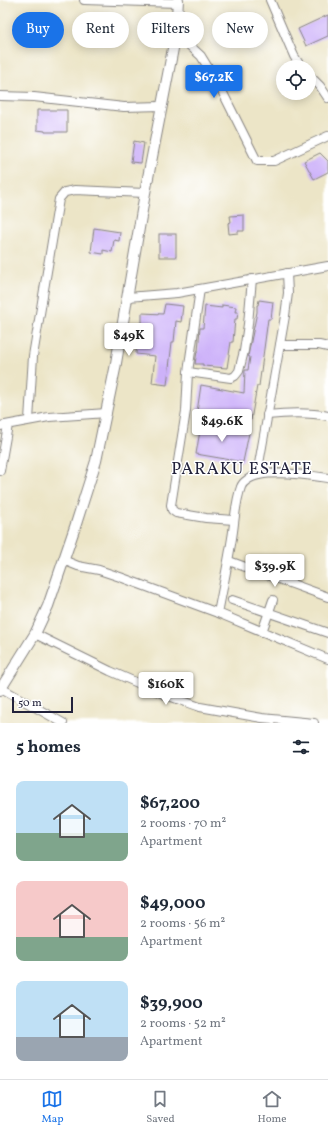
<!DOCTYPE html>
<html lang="en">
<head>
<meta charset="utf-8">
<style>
	:root { --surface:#fff; --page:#f6f6f7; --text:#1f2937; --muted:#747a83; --line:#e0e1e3; --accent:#1a73e8 }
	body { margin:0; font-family:Vollkorn,serif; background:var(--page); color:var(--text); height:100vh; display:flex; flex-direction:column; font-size:15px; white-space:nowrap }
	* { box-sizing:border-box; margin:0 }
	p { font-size:13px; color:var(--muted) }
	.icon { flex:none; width:22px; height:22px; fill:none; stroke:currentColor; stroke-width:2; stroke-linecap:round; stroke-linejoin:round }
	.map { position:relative; height:723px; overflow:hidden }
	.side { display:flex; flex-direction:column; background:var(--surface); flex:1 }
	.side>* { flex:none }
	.hud { position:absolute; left:12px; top:12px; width:304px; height:36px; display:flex; gap:8px }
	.fabs { position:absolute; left:276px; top:60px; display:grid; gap:8px }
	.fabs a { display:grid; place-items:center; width:40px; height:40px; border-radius:50%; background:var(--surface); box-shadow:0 2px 10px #0003; font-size:20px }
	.scale { position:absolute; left:12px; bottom:10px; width:61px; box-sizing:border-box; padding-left:4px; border:2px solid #22223b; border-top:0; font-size:11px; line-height:14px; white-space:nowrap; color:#22223b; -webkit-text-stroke:3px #fff; paint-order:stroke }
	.price { position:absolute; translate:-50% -34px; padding:0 9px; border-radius:4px; background:#fff; color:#222; font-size:13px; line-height:26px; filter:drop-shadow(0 1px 2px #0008) }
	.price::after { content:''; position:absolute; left:50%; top:24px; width:12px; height:9px; margin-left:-6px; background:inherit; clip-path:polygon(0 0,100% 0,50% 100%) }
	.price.current { background:var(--accent); color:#fff }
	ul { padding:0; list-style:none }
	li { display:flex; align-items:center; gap:12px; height:100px; padding:0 16px }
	li span { display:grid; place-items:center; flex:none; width:112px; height:80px; border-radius:8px; color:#555 }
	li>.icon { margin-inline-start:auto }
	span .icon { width:48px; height:48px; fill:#fffc; stroke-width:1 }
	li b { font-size:17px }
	h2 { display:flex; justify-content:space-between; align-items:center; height:48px; padding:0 16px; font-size:17px }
	.chip { padding:0 14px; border-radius:18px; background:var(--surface); box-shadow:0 2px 10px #0003; font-size:14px; line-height:36px }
	.chip.current { background:var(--accent); color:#fff }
	.tabs { display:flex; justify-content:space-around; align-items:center; height:56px; border-top:1px solid var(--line); background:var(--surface); font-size:11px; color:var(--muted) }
	.tabs a { display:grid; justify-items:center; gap:2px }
	.tabs .current { color:var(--accent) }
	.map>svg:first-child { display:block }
</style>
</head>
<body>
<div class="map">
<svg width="328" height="723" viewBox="0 0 328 723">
	<rect width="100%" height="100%" fill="#fff"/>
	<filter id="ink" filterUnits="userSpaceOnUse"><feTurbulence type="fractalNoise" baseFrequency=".025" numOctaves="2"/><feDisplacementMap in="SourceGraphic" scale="8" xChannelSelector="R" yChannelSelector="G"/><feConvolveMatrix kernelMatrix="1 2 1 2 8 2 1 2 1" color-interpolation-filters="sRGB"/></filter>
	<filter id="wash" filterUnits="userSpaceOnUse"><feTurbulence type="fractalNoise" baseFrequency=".012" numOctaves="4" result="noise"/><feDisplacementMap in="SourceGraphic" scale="16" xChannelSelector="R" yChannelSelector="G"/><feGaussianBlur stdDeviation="0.9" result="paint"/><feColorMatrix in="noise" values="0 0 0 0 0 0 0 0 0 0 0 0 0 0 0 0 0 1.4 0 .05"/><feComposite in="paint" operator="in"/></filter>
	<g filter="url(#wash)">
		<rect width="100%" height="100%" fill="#ece5c7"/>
		<g id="blocks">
			<g fill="#cdb2f9">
				<path d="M328 15V36L306 46 298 29Z"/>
				<path d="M37 110H67V132H45V131L37 130Z"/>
				<path d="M134 141 144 143 141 163 131 162Z"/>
				<path d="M320 153 328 161V172L314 179 304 161Z"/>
				<path d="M244 215V231H238V233L229 234 228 223 231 222 230 216Z"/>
				<path d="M94 228 120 232 119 241 114 240 112 252 103 250V254L91 252Z"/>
				<rect x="159" y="234" width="17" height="23"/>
				<path d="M259 300 273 302 271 319H268L259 386H257L251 420 197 412 201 385 244 393 245 370H248L250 357 248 356 257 312V305H258Z"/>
				<path d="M165 304 183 306 181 322 176 321 174 342H172L167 385 152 383 155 356 136 354 137 336H139V323H142V313L163 314Z"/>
				<path d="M222 305 236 307 235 312H238L237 319H235L233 342H231L227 368 203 366V364H195L197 351H198L200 328H203L205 306 222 308Z"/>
				<path d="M201 425 249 433 243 462 196 454Z"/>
			</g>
		</g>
	</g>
	<g filter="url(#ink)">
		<use href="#blocks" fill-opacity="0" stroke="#878481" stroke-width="1"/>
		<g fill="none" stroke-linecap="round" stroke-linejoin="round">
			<g stroke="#878481" stroke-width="10">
				<g id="minor">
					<path d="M84 0 177 3"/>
					<path d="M270 0 294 56 301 67"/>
					<path d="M176 33 201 56 220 87 257 161H274L328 136"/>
					<path d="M309 75 320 86 328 98"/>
					<path d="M0 96 34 97 124 107 162 106"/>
					<path d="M200 289 188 372 186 411 171 505 172 510 176 513 206 518 234 520"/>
					<path d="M128 297 177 293 328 266"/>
					<path d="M280 345H319L328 347"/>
					<path d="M188 372 231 378 235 376 239 371 244 351 248 324 252 279"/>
					<path d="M267 415C287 413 308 412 328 416"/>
					<path d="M29 420 33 356 59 199 65 192 75 190 145 193"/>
					<path d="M0 426 49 417 107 413"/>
					<path d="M0 471 8 425"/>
					<path d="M257 475 285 316 288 293 287 273"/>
					<path d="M63 560 78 566 99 570 120 577 218 613 328 659"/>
					<path d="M229 561 328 597"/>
					<path d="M232 600 328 633"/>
					<path d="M218 613C223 588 228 563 232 538 235 521 235 503 241 487 242 484 244 482 247 480 263 468 309 475 328 478"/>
					<path d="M262 632 273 600"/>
					<path d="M35 634 110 671 163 694 200 707 262 718 314 723"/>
					<path d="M1 688 63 723"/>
				</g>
			</g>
			<g stroke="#878481" stroke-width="12">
				<path id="tertiary" d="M0 690 35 634 48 606 76 524 96 461 115 369 145 193 176 33 178 0"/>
			</g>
			<use href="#minor" stroke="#fff" stroke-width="8"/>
			<use href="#tertiary" stroke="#fff" stroke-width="10"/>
		</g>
	</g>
	<g text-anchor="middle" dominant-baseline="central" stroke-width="3" stroke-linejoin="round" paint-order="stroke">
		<g font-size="17" letter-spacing="1" fill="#22223b" stroke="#fff">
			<text x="242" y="469">PARAKU ESTATE</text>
		</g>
	</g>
</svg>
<div class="fabs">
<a><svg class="icon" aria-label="locate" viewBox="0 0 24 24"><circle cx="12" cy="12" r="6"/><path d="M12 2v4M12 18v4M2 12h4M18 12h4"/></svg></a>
</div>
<div class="scale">50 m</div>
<b class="price current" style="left:214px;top:99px">$67.2K</b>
<b class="price" style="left:129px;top:357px">$49K</b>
<b class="price" style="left:222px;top:443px">$49.6K</b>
<b class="price" style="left:275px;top:588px">$39.9K</b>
<b class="price" style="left:166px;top:706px">$160K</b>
<div class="hud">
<a class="chip current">Buy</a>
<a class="chip">Rent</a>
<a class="chip">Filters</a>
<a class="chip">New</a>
</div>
</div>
<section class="side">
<h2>5 homes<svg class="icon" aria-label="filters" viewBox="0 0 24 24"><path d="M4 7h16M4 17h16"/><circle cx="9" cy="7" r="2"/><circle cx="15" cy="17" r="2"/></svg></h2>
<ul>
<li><span style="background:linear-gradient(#bfe0f5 65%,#7fa58c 0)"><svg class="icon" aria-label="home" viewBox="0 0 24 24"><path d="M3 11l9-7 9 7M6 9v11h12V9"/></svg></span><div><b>$67,200</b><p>2 rooms · 70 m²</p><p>Apartment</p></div></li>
<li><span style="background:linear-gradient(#f6c9c9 70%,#7fa58c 0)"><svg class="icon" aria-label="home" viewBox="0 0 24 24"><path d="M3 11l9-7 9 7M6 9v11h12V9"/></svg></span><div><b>$49,000</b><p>2 rooms · 56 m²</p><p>Apartment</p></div></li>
<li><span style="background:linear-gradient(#bfe0f5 70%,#9aa5b1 0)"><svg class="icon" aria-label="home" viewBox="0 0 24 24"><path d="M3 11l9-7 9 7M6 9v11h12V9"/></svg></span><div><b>$39,900</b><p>2 rooms · 52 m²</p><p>Apartment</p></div></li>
</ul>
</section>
<nav class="tabs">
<a class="current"><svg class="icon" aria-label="map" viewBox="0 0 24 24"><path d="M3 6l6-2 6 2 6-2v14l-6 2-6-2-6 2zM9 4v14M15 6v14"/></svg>Map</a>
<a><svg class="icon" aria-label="saved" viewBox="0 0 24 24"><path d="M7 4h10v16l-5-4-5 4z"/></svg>Saved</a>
<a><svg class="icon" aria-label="home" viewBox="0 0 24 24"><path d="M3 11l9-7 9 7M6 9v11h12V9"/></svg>Home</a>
</nav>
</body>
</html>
